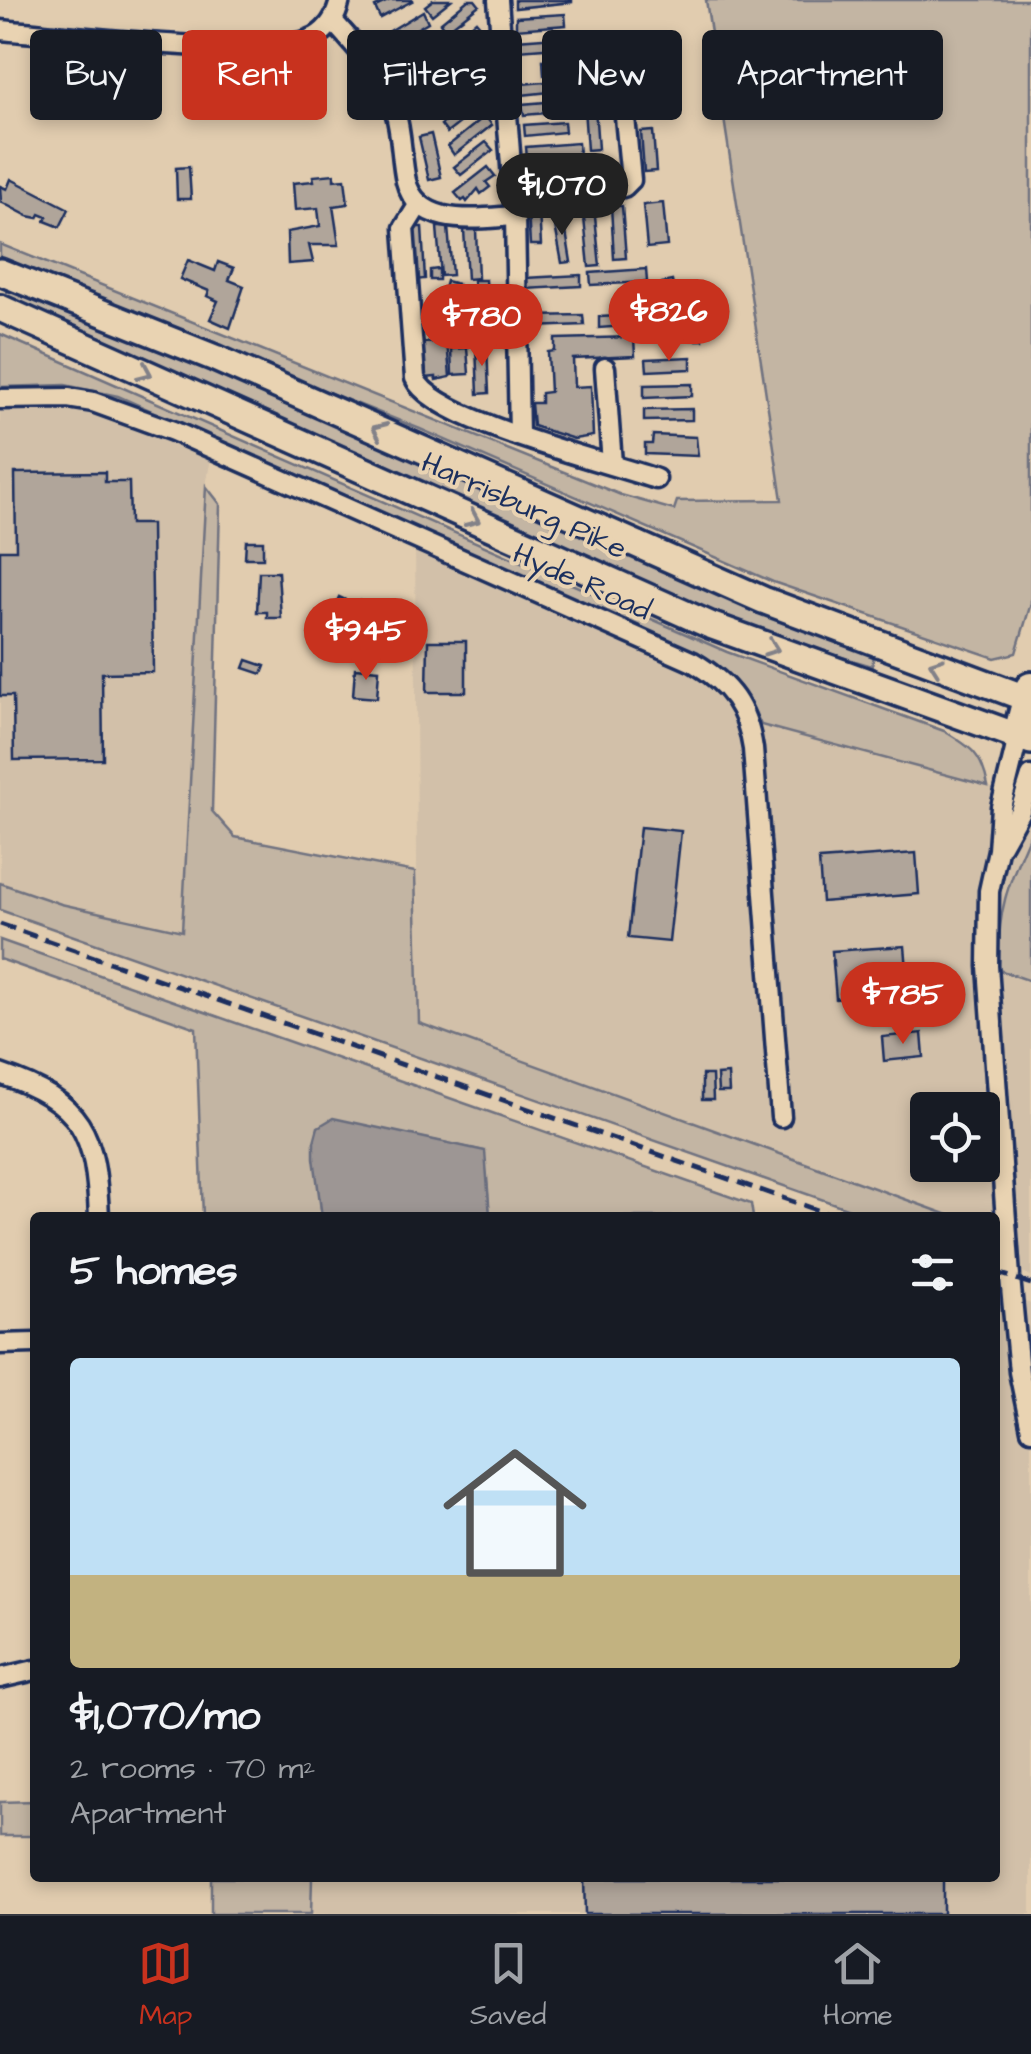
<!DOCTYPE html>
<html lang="en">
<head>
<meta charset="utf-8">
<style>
	:root { --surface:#171b24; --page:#242831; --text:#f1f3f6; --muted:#9ea1a6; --line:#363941; --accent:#c8321e }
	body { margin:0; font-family:"Architects Daughter",sans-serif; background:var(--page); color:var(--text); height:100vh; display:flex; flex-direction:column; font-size:38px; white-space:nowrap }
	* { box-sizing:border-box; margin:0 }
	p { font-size:32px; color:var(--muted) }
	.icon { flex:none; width:55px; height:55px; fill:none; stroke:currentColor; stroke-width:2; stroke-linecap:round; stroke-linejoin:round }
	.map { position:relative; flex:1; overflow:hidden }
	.drawer { position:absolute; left:30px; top:1212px; width:970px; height:670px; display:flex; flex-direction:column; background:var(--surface); border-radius:10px; box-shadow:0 5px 15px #0003 }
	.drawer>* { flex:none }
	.guide { position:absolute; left:30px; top:30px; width:972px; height:90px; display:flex; gap:20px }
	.fabs { position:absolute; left:910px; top:1092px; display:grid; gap:20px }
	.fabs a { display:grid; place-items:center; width:90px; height:90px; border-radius:10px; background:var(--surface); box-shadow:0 5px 15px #0003; font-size:50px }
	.price { position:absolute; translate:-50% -85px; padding:0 22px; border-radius:35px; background:var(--accent); color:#fff; font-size:32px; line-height:65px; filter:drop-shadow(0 2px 5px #0008) }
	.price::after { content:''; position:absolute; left:50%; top:60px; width:30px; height:22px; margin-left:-15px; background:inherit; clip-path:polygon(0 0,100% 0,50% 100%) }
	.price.current { background:#222; color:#fff }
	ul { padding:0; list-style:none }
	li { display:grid; align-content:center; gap:20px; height:530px; padding:0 40px }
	li span { display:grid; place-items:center; height:310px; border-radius:10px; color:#555 }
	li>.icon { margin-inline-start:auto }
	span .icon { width:180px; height:180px; fill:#fffc; stroke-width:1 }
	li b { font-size:42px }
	h2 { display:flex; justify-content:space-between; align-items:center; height:120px; padding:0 40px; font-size:42px }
	.tag { padding:0 35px; border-radius:10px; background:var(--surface); box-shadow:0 5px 15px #0003; font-size:35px; line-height:90px }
	.tag.current { background:var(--accent); color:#fff }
	.menu { display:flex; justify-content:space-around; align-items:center; height:140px; border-top:2px solid var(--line); background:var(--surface); font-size:28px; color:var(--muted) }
	.menu a { display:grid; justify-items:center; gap:5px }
	.menu .current { color:var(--accent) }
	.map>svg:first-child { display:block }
</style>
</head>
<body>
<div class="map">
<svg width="1031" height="1914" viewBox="0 0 1031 1914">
	<rect width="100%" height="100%" fill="#e1ccaf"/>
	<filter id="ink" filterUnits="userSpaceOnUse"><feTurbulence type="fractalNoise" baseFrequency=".01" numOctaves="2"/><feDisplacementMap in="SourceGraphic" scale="20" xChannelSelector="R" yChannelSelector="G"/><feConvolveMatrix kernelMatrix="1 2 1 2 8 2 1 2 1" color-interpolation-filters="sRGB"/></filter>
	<g filter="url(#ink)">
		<g fill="#d2c0a9" fill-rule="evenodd">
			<path d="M65 385 118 396 214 440 206 486 182 932 61 904 0 883V387Z"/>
			<path d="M415 530 710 660 729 672 750 699 761 725 988 786 1031 803V832L1005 891 1000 970 1031 981V1276L995 1262V1218L954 1217 418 1023ZM928 1110H982V1165H928Z"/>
			<path d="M995 1291 1031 1304V1914H311L312 1878H995Z"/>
		</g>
		<g fill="#c3b5a3" stroke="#6f7280" stroke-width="2.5">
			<path d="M706 0H1031V603L1016 653 995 658 773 582 420 429 0 261V244L621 495 674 510 677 501 782 500Z"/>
			<path d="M8 290 224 374 759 612 874 656 872 666 751 630 4 299Z"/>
			<path d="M0 334 727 652 944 731C971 747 982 754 988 786L761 725C749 697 736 676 710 660L118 396 65 385 0 387Z"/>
			<path d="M206 486 220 504 212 811 235 837 415 872 419 1023 954 1217H872L0 910V883L61 904 182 931Z"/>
			<path d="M1031 832V981L999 970C996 912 1008 883 1031 832Z"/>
			<path d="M0 940 751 1204 753 1217H490L484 1151 333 1119 314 1142 322 1217H203L196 1028 0 959Z"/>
			<path d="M35 1801V1836H0V1802Z"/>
			<path d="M211 1878H312L311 1914H211Z"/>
		</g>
		<path fill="#9d9694" stroke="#696d7e" stroke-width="2.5" d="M333 1118 485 1151 490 1217H322L314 1158V1142L318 1127Z"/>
		<g fill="#b0a59a" stroke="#1b2f5e" stroke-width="2.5">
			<path d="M390 0H414L380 18 375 7Z"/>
			<path d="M433 0H451L432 15 425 6Z"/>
			<path d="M468 0H475L479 5 446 31 440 23Z"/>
			<path d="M515 0H572V2L515 8Z"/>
			<path d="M423 11 428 22 386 47 380 37Z"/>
			<path d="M565 14 566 25 516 29V17Z"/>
			<path d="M476 21 483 29 442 61 436 53Z"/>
			<path d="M556 37 557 47 518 50 517 40Z"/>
			<path d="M426 45 435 102 420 104 418 95 410 96 406 81 417 80 411 48Z"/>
			<path d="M473 49 479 57 446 84 439 75Z"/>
			<path d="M602 57V72L544 75 543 60Z"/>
			<path d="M647 58 651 108 638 109 635 59Z"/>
			<path d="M480 67 488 78 447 109 439 98Z"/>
			<path d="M568 80 569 90 521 95V84Z"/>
			<path d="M482 93 488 101 447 133 441 125Z"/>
			<path d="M594 93 598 149 587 150 583 94Z"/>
			<path d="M570 100 571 111 524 115 522 104Z"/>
			<path d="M485 116 492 125 454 155 448 146Z"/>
			<path d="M564 122 565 132 525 136 524 125Z"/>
			<path d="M653 131 656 171 644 172 641 132Z"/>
			<path d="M431 134 441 177 429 180 419 137Z"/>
			<path d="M486 142 493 150 461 175 454 167Z"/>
			<path d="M578 143 579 154 527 158 526 147Z"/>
			<path d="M602 159 603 166 574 169 573 162Z"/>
			<path d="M565 165 566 174 525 177 524 169Z"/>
			<path d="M189 167 191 199H177L176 168Z"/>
			<path d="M488 167 495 176 486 182 490 187 481 194 478 189 467 202 465 199 462 201 455 193Z"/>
			<path d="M334 174V180L345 179 348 204 333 206 339 245H309L313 262 288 264 287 232 320 226 318 208 295 210 293 183 314 181 313 176Z"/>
			<path d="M11 179 69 209 60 227 45 221 47 217 40 214 38 218 28 216 1 202 0 186 7 189Z"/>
			<path d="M663 203 667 246 647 248 643 205Z"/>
			<path d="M611 206H622L626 258 614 259Z"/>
			<path d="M594 207 600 266 589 267 583 208Z"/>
			<path d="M528 210H539L541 245H530Z"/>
			<path d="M563 213 571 262 562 263 553 215Z"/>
			<path d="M412 227H422L425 279 415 280Z"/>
			<path d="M437 227H448L452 275 441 276Z"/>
			<path d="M464 230H476L478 278 467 279Z"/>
			<path d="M188 260 215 271 218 262 234 268 229 280 244 286 230 328 210 319 218 301 207 296 209 291 180 279Z"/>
			<path d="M439 269V280H430V270Z"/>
			<path d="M646 269 647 282 591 285 590 273Z"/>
			<path d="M581 275V286L525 289V278Z"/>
			<path d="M473 280H486L490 336 477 337Z"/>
			<path d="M446 281 457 284 445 330 434 327Z"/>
			<path d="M672 281 681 330 670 332 662 283Z"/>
			<path d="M583 315 584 325 532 327V316Z"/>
			<path d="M639 315 640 325 599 328V317Z"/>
			<path d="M702 324 703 340H691V325Z"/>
			<path d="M634 337 635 356 573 359 574 387 591 386 593 436 574 439 533 426 531 403H541V393L550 392 548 352 555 351V339Z"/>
			<path d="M447 341 450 377 436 380V377L426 378 423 343Z"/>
			<path d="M487 345 489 393 478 394 476 346Z"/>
			<path d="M467 348 469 374 452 375 451 349Z"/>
			<path d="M691 357V369L647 371 646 359Z"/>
			<path d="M692 384V396L644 398V385Z"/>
			<path d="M692 409V420L644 421V410Z"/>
			<path d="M653 435 696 437 698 456 645 454V444H652Z"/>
			<path d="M105 472V482H129L130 524H151L153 672 102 673 103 759 14 760 13 696H0V550H16L15 473Z"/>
			<path d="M246 541H263V558H245Z"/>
			<path d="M259 572H278L281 618H267V612H257Z"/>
			<path d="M339 597 358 606 360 601 399 619 388 644 330 617Z"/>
			<path d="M428 641H466V692H427Z"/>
			<path d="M247 660 265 666 262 674 244 668Z"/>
			<path d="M355 668 379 670 377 698 353 696Z"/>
			<path d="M640 827 681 831 669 942 628 938Z"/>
			<path d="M916 853 919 894 822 902 819 860Z"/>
			<path d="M905 946 909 993 836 999 832 951Z"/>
			<path d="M922 1033 924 1057 884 1061 882 1037Z"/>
			<path d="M728 1074 729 1092H718L717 1075Z"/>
			<path d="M702 1075H712L713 1100H702Z"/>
			<path d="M584 1878H943V1914H585Z"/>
		</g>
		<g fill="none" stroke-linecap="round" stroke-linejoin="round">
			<g stroke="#1b2f5e" stroke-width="25">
				<g id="minor">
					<path d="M498 0 515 216 519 436"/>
					<path d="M333 21C357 48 385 76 395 111 402 134 401 158 406 181 418 229 478 218 515 216"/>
					<path d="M0 30C57 34 276 61 315 37 329 29 337 15 340 0"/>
					<path d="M513 195 624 187 631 180 618 44"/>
					<path d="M419 204 404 228 415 378C431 420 608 462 656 479"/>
					<path d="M605 368 612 464"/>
					<path d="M0 399 68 398 93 402 173 431 693 662C730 684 747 707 753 749L781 1117"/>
					<path d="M1018 738 1001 807 998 850 989 891 988 966 1010 1277 1019 1372 1031 1430"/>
					<path d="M1001 845 1020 811 1031 776"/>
					<path d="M0 1074C83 1102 96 1133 99 1218"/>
					<path d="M0 1344 35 1343"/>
					<path d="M0 1678 35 1670"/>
				</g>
			</g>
			<g stroke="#1b2f5e" stroke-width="32">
				<g id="primary">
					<path d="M0 272 215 358 763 600 1031 700"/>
					<path d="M0 308 710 625 1031 741"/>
				</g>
			</g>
			<g stroke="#1b2f5e" stroke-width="38">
				<path id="motorway" d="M1018 738 1031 688"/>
			</g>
			<use href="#minor" stroke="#e9d3b2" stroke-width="18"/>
			<use href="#primary" stroke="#e9d3b2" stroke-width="25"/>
			<use href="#motorway" stroke="#e9d3b2" stroke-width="30"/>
			<g stroke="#1b2f5e" stroke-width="5" stroke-dasharray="15 8" stroke-linecap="butt">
				<path d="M0 924 840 1218"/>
				<path d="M995 1272 1031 1284"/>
			</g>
		</g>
		<defs><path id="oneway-chevron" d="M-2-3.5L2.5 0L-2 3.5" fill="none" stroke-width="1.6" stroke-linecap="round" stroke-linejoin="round" transform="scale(2.5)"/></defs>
		<g stroke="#828188">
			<use href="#oneway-chevron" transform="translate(145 372) rotate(24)"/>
			<use href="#oneway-chevron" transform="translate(379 430) rotate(-156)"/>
			<use href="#oneway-chevron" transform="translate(473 519) rotate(24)"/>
			<use href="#oneway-chevron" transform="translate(772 648) rotate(20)"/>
			<use href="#oneway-chevron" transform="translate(936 665) rotate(-160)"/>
		</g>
	</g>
	<g text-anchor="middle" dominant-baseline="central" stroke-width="8" stroke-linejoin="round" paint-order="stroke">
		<g font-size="30" fill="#1b2f5e" stroke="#e9d3b2">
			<text transform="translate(524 506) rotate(24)">Harrisburg Pike</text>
			<text transform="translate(582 582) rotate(24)">Hyde Road</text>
		</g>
	</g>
</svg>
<div class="fabs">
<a><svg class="icon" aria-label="locate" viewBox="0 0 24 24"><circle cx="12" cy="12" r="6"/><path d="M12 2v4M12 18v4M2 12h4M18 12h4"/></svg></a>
</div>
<b class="price current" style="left:562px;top:238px">$1,070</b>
<b class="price" style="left:669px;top:364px">$826</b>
<b class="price" style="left:482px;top:369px">$780</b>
<b class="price" style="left:366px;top:683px">$945</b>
<b class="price" style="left:903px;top:1047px">$785</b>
<div class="guide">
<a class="tag">Buy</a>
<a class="tag current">Rent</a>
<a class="tag">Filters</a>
<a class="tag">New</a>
<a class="tag">Apartment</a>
</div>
<section class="drawer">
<h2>5 homes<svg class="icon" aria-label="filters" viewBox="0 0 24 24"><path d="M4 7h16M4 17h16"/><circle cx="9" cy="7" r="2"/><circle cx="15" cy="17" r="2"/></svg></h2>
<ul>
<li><span style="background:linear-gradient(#bfe0f5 70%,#c2b280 0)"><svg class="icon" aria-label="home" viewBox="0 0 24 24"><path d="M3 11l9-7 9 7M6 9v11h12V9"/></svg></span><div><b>$1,070/mo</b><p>2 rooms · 70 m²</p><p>Apartment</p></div></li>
</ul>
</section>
</div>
<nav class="menu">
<a class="current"><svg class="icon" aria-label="map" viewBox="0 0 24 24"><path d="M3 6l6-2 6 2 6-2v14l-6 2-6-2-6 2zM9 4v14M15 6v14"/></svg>Map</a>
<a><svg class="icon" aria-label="saved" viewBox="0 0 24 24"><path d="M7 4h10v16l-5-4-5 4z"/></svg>Saved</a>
<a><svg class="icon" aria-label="home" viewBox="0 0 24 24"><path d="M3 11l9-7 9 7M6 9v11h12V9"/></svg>Home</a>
</nav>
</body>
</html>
